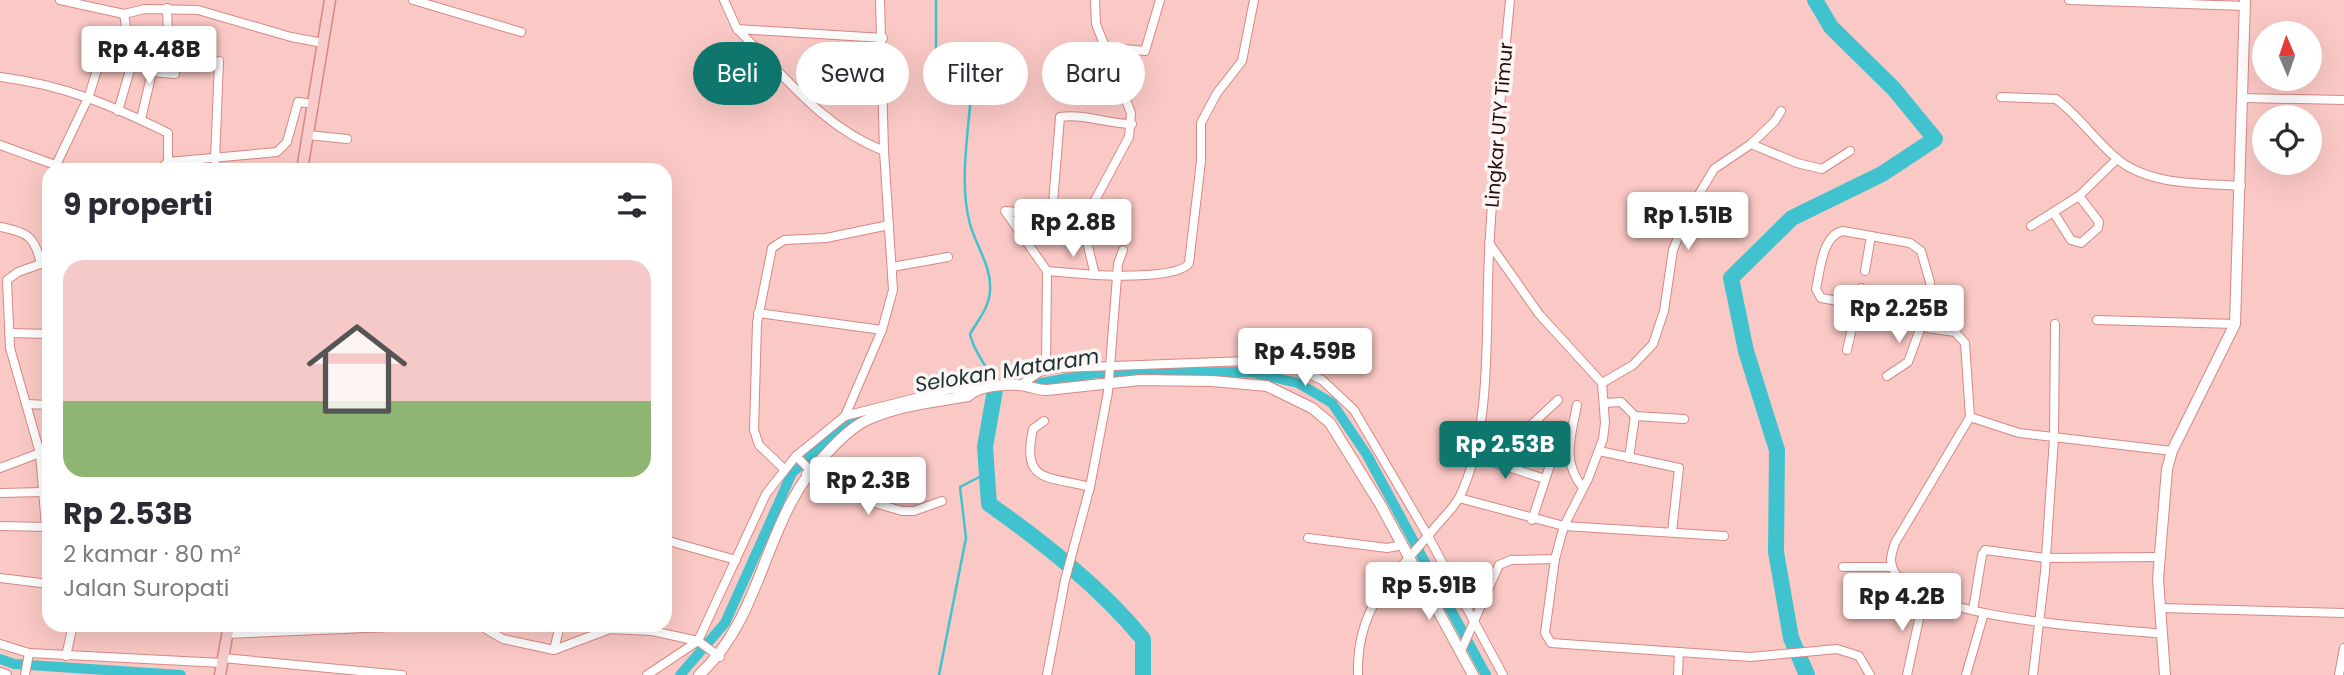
<!DOCTYPE html>
<html lang="id">
<head>
<meta charset="utf-8">
<style>
	:root { --surface:#fff; --page:#f7f7f7; --text:#2b2b33; --muted:#7c7c81; --line:#e1e1e2; --accent:#0f766e }
	body { margin:0; font-family:Poppins,sans-serif; background:var(--page); color:var(--text); height:100vh; display:flex; flex-direction:column; font-size:26px; white-space:nowrap }
	* { box-sizing:border-box; margin:0 }
	p { font-size:23px; color:var(--muted) }
	.icon { flex:none; width:38px; height:38px; fill:none; stroke:currentColor; stroke-width:2; stroke-linecap:round; stroke-linejoin:round }
	.map { position:relative; flex:1; overflow:hidden }
	.panel { position:absolute; left:42px; top:163px; width:630px; height:469px; display:flex; flex-direction:column; background:var(--surface); border-radius:21px; box-shadow:0 7px 28px #0002 }
	.panel>* { flex:none }
	.banner { position:absolute; left:693px; top:42px; width:665px; height:63px; display:flex; gap:14px }
	.needle { width:46px; rotate:358deg }
	.buttons { position:absolute; left:2252px; top:21px; display:grid; gap:14px }
	.buttons a { display:grid; place-items:center; width:70px; height:70px; border-radius:50%; background:var(--surface); box-shadow:0 7px 28px #0002; font-size:35px }
	.price { position:absolute; translate:-50% -60px; padding:0 16px; border-radius:7px; background:#fff; color:#222; font-size:23px; line-height:46px; filter:drop-shadow(0 2px 4px #0008) }
	.price::after { content:''; position:absolute; left:50%; top:42px; width:21px; height:16px; margin-left:-10px; background:inherit; clip-path:polygon(0 0,100% 0,50% 100%) }
	.price.selected { background:var(--accent); color:#fff }
	ul { padding:0; list-style:none }
	li { display:grid; align-content:center; gap:14px; height:371px; padding:0 21px }
	li+li { border-top:2px solid var(--line) }
	li span { display:grid; place-items:center; height:217px; border-radius:21px; color:#555 }
	li>.icon { margin-inline-start:auto }
	span .icon { width:126px; height:126px; fill:#fffc; stroke-width:1 }
	li b { font-size:30px }
	h2 { display:flex; justify-content:space-between; align-items:center; height:84px; padding:0 21px; font-size:30px }
	.pill { padding:0 24px; border-radius:32px; background:var(--surface); box-shadow:0 7px 28px #0002; font-size:24px; line-height:63px }
	.pill.selected { background:var(--accent); color:#fff }
	.map>svg:first-child { display:block }
</style>
</head>
<body>
<div class="map">
<svg width="2344" height="675" viewBox="0 0 2344 675">
	<rect width="100%" height="100%" fill="#fbc9c5"/>
	<g fill="none" stroke-linecap="round" stroke-linejoin="round">
		<g stroke="#40c3ce" stroke-width="2.5">
			<path d="M936 0V47L952 80 971 94C968 136 959 184 970 224 976 246 992 267 990 291 989 308 978 320 970 334 974 354 988 365 993 383"/>
			<path d="M939 675 966 538 960 487 987 473"/>
		</g>
		<g stroke="#40c3ce" stroke-width="10">
			<path d="M1025 386 1096 373 1250 372 1298 383 1332 403 1367 455 1486 675"/>
			<path d="M0 659 14 664 181 675"/>
			<path d="M680 675 725 623 792 473 830 437 863 417"/>
		</g>
		<g stroke="#40c3ce" stroke-width="16">
			<path d="M995 390 985 447 989 504C1044 543 1100 587 1143 639V675"/>
			<path d="M1807 675 1791 638 1776 552 1777 450 1746 351 1731 278 1792 218 1882 174 1935 139 1894 89 1831 27 1815 0"/>
		</g>
		<g stroke="#d68883" stroke-width="10">
			<g id="minor">
				<path d="M60 0 124 14 145 9 198 10 291 37 323 43"/>
				<path d="M413 0 521 32"/>
				<path d="M724 0 737 29"/>
				<path d="M1095 0 1096 24 1131 113 1129 137 1087 215 1086 238 1095 275C1114 276 1180 278 1189 263L1201 161V123L1217 93 1242 61 1254 0"/>
				<path d="M2069 0 2245 6"/>
				<path d="M167 8 168 32"/>
				<path d="M883 38 737 29C783 74 822 127 884 151"/>
				<path d="M1104 47 1145 51 1160 0"/>
				<path d="M132 63 152 72 175 74"/>
				<path d="M0 77C64 85 111 105 168 133V162"/>
				<path d="M2001 97 2056 99C2078 115 2094 139 2115 157 2147 186 2201 183 2241 186"/>
				<path d="M2243 98 2344 100"/>
				<path d="M118 111 132 63 124 14"/>
				<path d="M141 119 152 72"/>
				<path d="M308 135 347 139"/>
				<path d="M1751 144 1797 163 1822 169 1850 151"/>
				<path d="M0 145 69 170"/>
				<path d="M215 160 219 61"/>
				<path d="M56 165 89 96 98 66"/>
				<path d="M159 170 168 162 277 152 287 142 298 102 314 104"/>
				<path d="M2054 213 2071 240 2081 243 2098 228 2099 222 2079 196"/>
				<path d="M1087 215H1052L1060 117C1084 113 1108 124 1132 124"/>
				<path d="M2031 226 2079 196 2117 159"/>
				<path d="M0 227C28 232 35 237 41 264"/>
				<path d="M892 267 948 257"/>
				<path d="M1047 271 1095 275"/>
				<path d="M1865 271 1871 236"/>
				<path d="M758 313 882 330"/>
				<path d="M2097 320 2235 324"/>
				<path d="M1933 329 1930 282 1921 251 1910 243 1843 231C1822 235 1820 272 1816 289L1821 298 1910 314 1927 328 1955 332 1965 343 1970 417 1895 543C1892 552 1889 560 1893 569 1916 621 2109 628 2163 634"/>
				<path d="M9 333 49 334"/>
				<path d="M1847 350 1861 288"/>
				<path d="M1046 369 1047 271 1005 211 1052 215"/>
				<path d="M1887 376 1908 362 1922 324"/>
				<path d="M1602 383 1633 365 1653 344 1664 311 1673 250 1689 211 1714 169 1751 144 1775 121 1781 111"/>
				<path d="M1022 384 1041 371 1060 368 1247 361 1293 367 1322 380 1354 410 1428 536 1503 675"/>
				<path d="M1604 403 1621 402 1635 416 1684 419"/>
				<path d="M26 404 49 405"/>
				<path d="M1577 405C1571 437 1561 461 1583 488"/>
				<path d="M845 416 882 330 893 290 884 151 880 0"/>
				<path d="M1970 417 2019 433 2172 451"/>
				<path d="M1044 421 1033 429C1021 483 1047 476 1090 487"/>
				<path d="M1599 451 1679 468 1672 532"/>
				<path d="M40 453 46 527"/>
				<path d="M796 456 809 469"/>
				<path d="M1474 456 1545 479"/>
				<path d="M1629 458 1635 416"/>
				<path d="M1500 465 1515 440 1558 400"/>
				<path d="M0 468 40 453 10 348 7 280 18 272 49 261"/>
				<path d="M783 468 759 445 754 430 757 323 772 248 784 240 826 238 889 225"/>
				<path d="M806 474 825 488 902 511H914L942 501"/>
				<path d="M0 493 44 492"/>
				<path d="M1459 498 1564 526 1724 536"/>
				<path d="M1532 520 1555 450"/>
				<path d="M0 526 49 527"/>
				<path d="M1308 538 1387 548 1403 545"/>
				<path d="M665 540 736 560"/>
				<path d="M1555 559 1545 633 1551 643 1750 657 1837 649 1859 656 1870 675"/>
				<path d="M1843 567H1892"/>
				<path d="M0 578 49 584"/>
				<path d="M2161 608 2344 613"/>
				<path d="M1973 610 1982 555 1985 550 2045 558 2159 557"/>
				<path d="M479 625 503 639 554 650 610 629 652 631 698 641 720 657"/>
				<path d="M227 634 437 625"/>
				<path d="M0 644 29 653 222 663"/>
				<path d="M554 650 560 625"/>
				<path d="M1461 651 1499 565 1511 560 1555 559 1564 526 1588 479 1603 439 1605 423 1602 383 1539 314 1489 243"/>
				<path d="M66 656 73 625"/>
				<path d="M223 658 402 675"/>
				<path d="M25 675 29 653"/>
				<path d="M647 675 698 641 766 494 796 456 845 416 951 389H975"/>
				<path d="M1047 675 1065 580 1090 487 1108 392 1118 264 1123 250"/>
				<path d="M1358 675C1356 603 1396 576 1437 525 1445 516 1455 506 1460 496 1493 427 1485 330 1489 254 1493 170 1502 85 1510 0"/>
				<path d="M1678 675 1679 652"/>
				<path d="M1907 675 1924 596"/>
				<path d="M1966 675 1984 613"/>
				<path d="M2033 675 2045 572 2054 438 2055 324"/>
				<path d="M2339 675 2344 648"/>
			</g>
		</g>
		<g stroke="#d68883" stroke-width="12">
			<g id="tertiary">
				<path d="M0 673 6 675"/>
				<path d="M699 675C766 614 763 515 828 452 840 439 853 426 869 419 900 405 935 402 968 396 979 386 1002 384 1018 385 1027 385 1036 390 1047 390L1140 380 1212 381 1267 386 1312 408 1330 423 1380 504 1473 675"/>
				<path d="M2165 675 2158 579 2167 469 2172 451 2235 324 2245 0"/>
			</g>
		</g>
		<g stroke="#d68883" stroke-width="13">
			<g id="secondary">
				<path d="M302 170 330 0"/>
				<path d="M220 675 229 625"/>
			</g>
		</g>
		<use href="#minor" stroke="#fff" stroke-width="8"/>
		<use href="#tertiary" stroke="#fff" stroke-width="10"/>
		<use href="#secondary" stroke="#f8cccd" stroke-width="10"/>
	</g>
	<g text-anchor="middle" dominant-baseline="central" stroke-width="7" stroke-linejoin="round" paint-order="stroke">
		<g font-size="19" fill="#260a09" stroke="#fef5f5">
			<text transform="translate(1499 125) rotate(-85)">Lingkar UTY Timur</text>
		</g>
		<g font-size="21" font-style="italic" fill="#173235" stroke="#fef5f5">
			<text transform="translate(1007 370) rotate(-9)">Selokan Mataram</text>
		</g>
	</g>
</svg>
<div class="buttons">
<a><svg class="needle" viewBox="-14 -14 28 28"><path d="M0-13l5 13h-10z" fill="#e53935"/><path d="M0 13l5-13h-10z" fill="#7c7c81"/></svg></a>
<a><svg class="icon" aria-label="locate" viewBox="0 0 24 24"><circle cx="12" cy="12" r="6"/><path d="M12 2v4M12 18v4M2 12h4M18 12h4"/></svg></a>
</div>
<b class="price" style="left:149px;top:86px">Rp 4.48B</b>
<b class="price" style="left:1688px;top:252px">Rp 1.51B</b>
<b class="price" style="left:1073px;top:259px">Rp 2.8B</b>
<b class="price" style="left:1899px;top:345px">Rp 2.25B</b>
<b class="price" style="left:1305px;top:388px">Rp 4.59B</b>
<b class="price selected" style="left:1505px;top:481px">Rp 2.53B</b>
<b class="price" style="left:868px;top:517px">Rp 2.3B</b>
<b class="price" style="left:1429px;top:622px">Rp 5.91B</b>
<b class="price" style="left:1902px;top:633px">Rp 4.2B</b>
<div class="banner">
<a class="pill selected">Beli</a>
<a class="pill">Sewa</a>
<a class="pill">Filter</a>
<a class="pill">Baru</a>
</div>
<section class="panel">
<h2>9 properti<svg class="icon" aria-label="filters" viewBox="0 0 24 24"><path d="M4 7h16M4 17h16"/><circle cx="9" cy="7" r="2"/><circle cx="15" cy="17" r="2"/></svg></h2>
<ul>
<li><span style="background:linear-gradient(#f6c9c9 65%,#8fb573 0)"><svg class="icon" aria-label="home" viewBox="0 0 24 24"><path d="M3 11l9-7 9 7M6 9v11h12V9"/></svg></span><div><b>Rp 2.53B</b><p>2 kamar · 80 m²</p><p>Jalan Suropati</p></div></li>
</ul>
</section>
</div>
</body>
</html>
